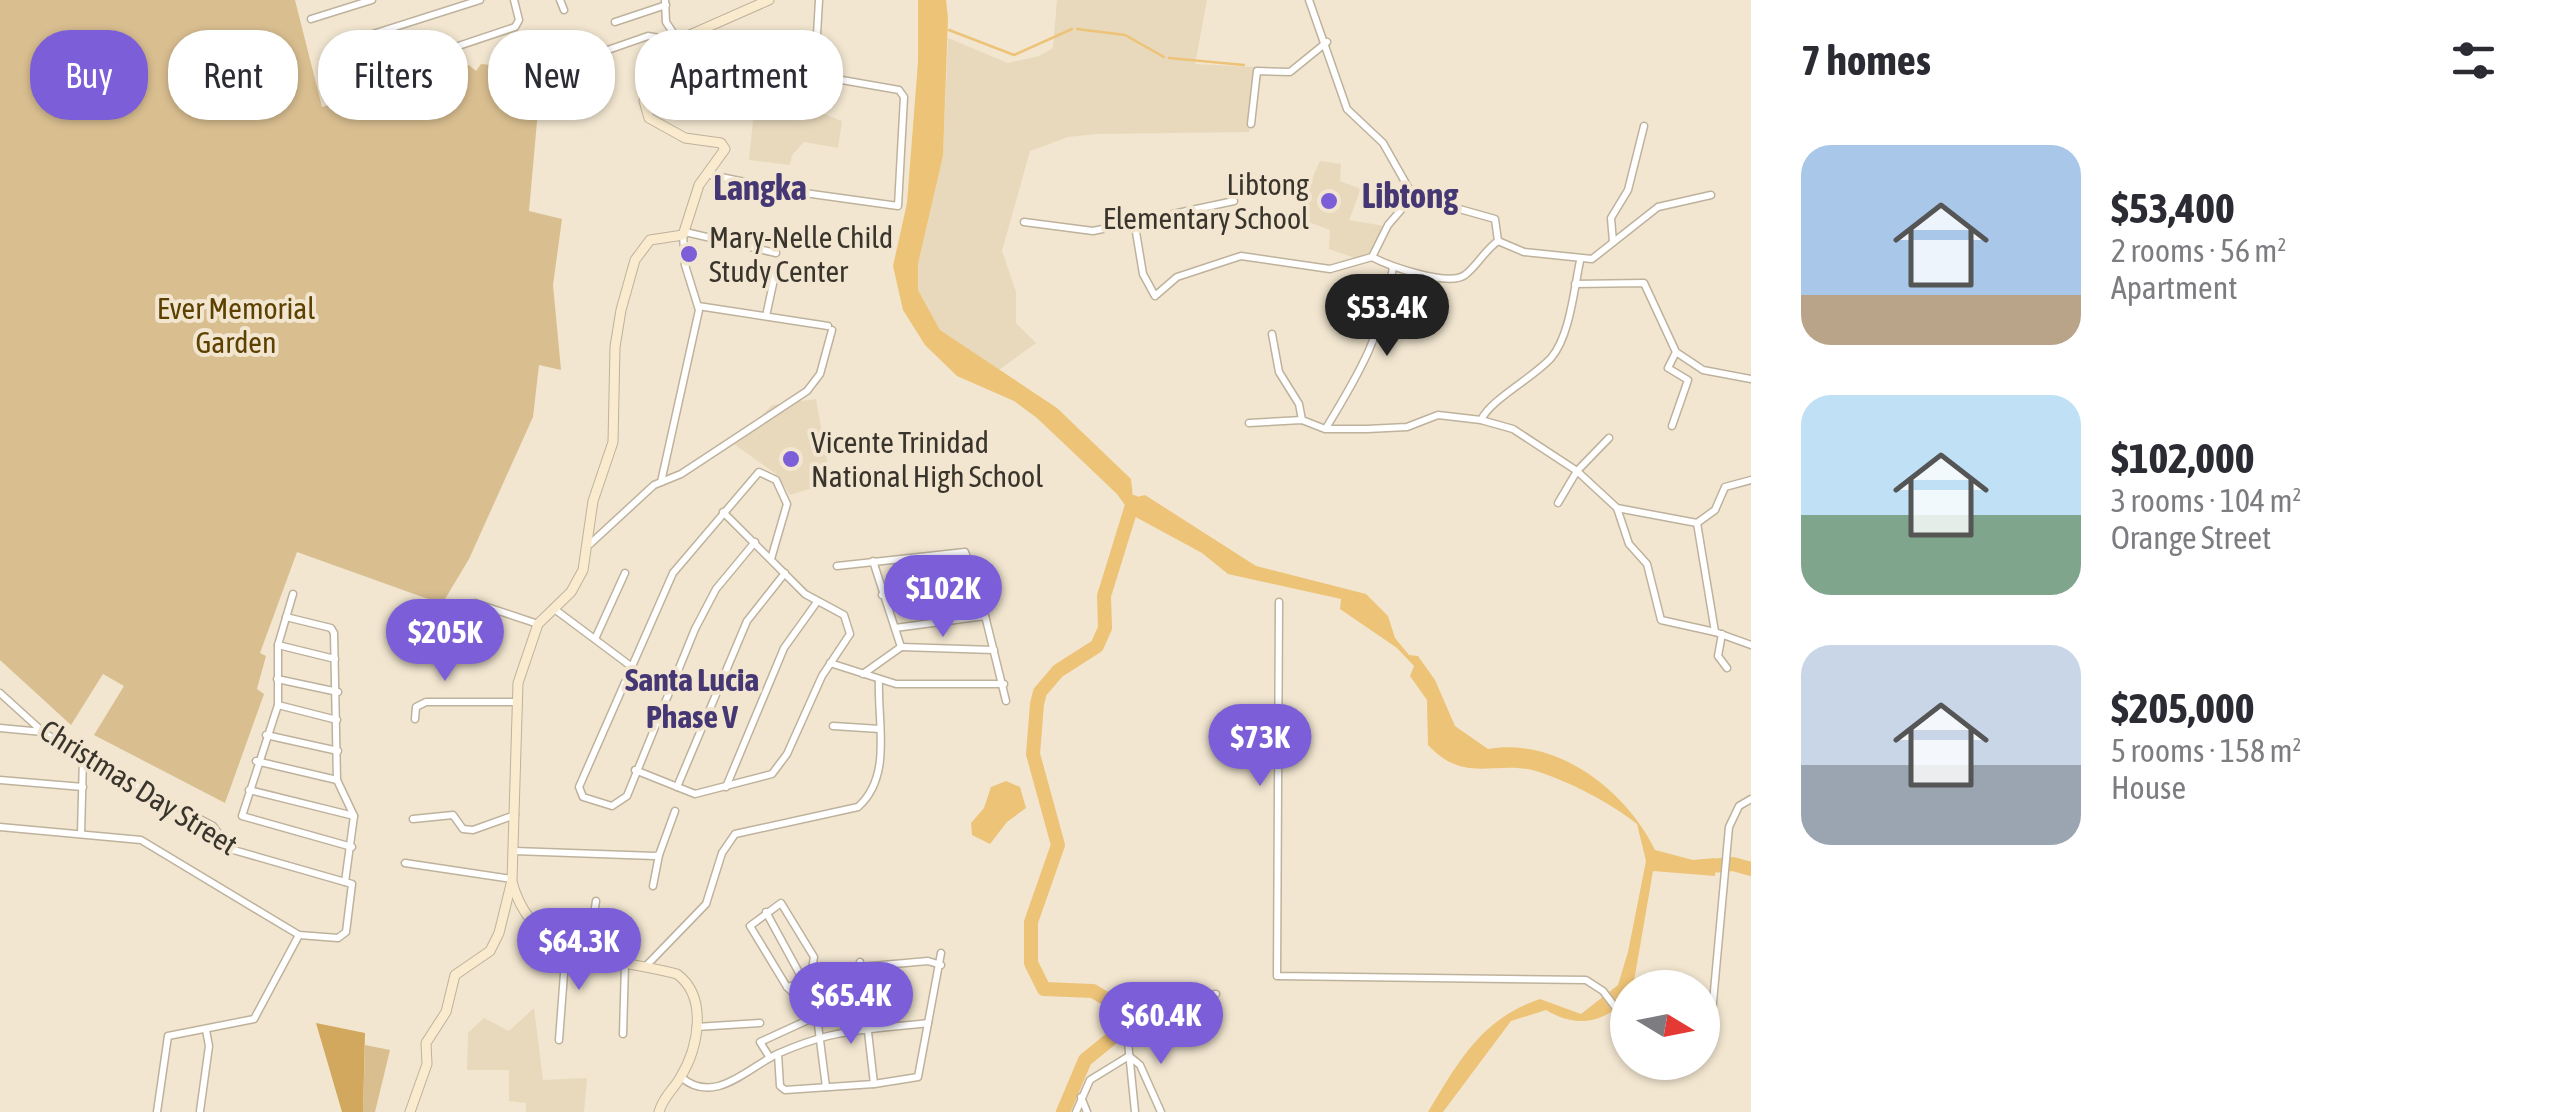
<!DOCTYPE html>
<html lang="en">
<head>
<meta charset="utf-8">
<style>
	:root { --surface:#fff; --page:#f7f7f7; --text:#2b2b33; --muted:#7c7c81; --accent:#7c5ed9 }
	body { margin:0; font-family:"Asap Condensed",sans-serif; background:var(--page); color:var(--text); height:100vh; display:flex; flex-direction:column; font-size:38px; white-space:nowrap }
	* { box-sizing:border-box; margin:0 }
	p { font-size:32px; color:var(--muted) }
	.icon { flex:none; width:55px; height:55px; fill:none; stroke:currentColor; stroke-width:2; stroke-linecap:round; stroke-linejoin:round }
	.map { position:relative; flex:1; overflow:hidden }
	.side { display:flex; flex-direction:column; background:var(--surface); width:800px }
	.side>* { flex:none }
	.banner { position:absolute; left:30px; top:30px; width:950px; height:90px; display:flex; gap:20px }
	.needle { width:65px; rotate:100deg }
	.buttons { position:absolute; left:1610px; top:970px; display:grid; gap:20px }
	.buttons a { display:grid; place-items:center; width:110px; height:110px; border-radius:50%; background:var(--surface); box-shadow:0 2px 8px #0004; font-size:50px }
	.price { position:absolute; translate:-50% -85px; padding:0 22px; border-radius:35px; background:var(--accent); color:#fff; font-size:32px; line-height:65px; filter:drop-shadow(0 2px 5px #0008) }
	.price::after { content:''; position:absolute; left:50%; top:60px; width:30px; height:22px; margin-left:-15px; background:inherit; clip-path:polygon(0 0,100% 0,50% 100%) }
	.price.selected { background:#222; color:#fff }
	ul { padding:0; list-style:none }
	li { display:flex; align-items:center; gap:30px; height:250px; padding:0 50px }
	li span { display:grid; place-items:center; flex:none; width:280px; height:200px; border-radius:30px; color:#555 }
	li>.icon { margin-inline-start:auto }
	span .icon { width:120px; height:120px; fill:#fffc; stroke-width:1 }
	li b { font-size:42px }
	h2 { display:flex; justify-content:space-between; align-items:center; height:120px; padding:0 50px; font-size:42px }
	.tag { padding:0 35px; border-radius:40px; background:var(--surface); box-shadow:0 2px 8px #0004; font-size:35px; line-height:90px }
	.tag.selected { background:var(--accent); color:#fff }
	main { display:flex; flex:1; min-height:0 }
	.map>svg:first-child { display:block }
</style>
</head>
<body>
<main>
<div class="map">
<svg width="1751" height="1112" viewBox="0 0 1751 1112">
	<rect width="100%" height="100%" fill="#f2e6d0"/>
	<g fill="#e8d9bd">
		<path d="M1057 0H1207L1195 64 1255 67 1249 132 1097 134 1068 137 1030 151 1002 251 1016 292V323L1036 343 999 370 940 330 918 290V264L943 156 948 38 1008 63 1039 56 1053 48Z"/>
		<path d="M785 98 842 121 838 148 804 142 792 155 790 165 749 160 754 111 776 106Z"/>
		<path d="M1320 161 1341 164 1340 181 1361 189 1349 220 1384 226 1371 253 1355 258 1329 249 1330 230 1295 217Z"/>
		<path d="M816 399 831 482 790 495 776 474 734 444 772 405Z"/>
		<path d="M534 1008 543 1080 587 1078 584 1112H526V1103L509 1101V1070H467L468 1033 484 1018 509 1031Z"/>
	</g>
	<g fill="#d9be90">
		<path d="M0 0H295L322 107 469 65 476 71 481 64 521 68 539 99 529 211 562 219 553 285 561 370 539 365 533 417 469 559 442 604 297 552 260 653 266 656 257 689 264 694 225 803 94 735 124 686 103 674 71 725 0 660Z"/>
		<path d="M365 1045 390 1050 375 1112H363Z"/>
	</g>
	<path fill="#d1a85d" d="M316 1023 365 1033 363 1112H342Z"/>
	<g fill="#edc377">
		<path d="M918 0H946L948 18 943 156 918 264V290L940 330 1057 408 1131 479 1133 498 1145 495 1256 566 1366 594 1388 616 1395 638 1409 655 1418 656 1435 680 1455 726 1488 749C1557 737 1626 790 1655 850L1693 860 1715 858V876L1653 871 1633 987 1628 988 1627 999C1602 1024 1576 1028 1546 1010L1511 1021 1443 1112H1428C1459 1061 1481 1019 1540 999L1581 1014 1618 985 1628 952 1646 861 1637 824C1611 803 1570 782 1539 772 1496 758 1466 786 1428 745L1427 700 1410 676 1414 666 1397 648 1340 609 1341 599 1228 574 1202 553 1132 515 1117 494 1037 418 1014 401 957 376 925 345 903 310 893 266 907 203 918 62Z"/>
		<path d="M1006 781 1020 787 1026 808 1007 822 990 844 972 835 971 823 984 808 991 787Z"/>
	</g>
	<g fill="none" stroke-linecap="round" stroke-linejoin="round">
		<g stroke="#edc377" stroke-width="2.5">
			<path d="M1077 29 1125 35 1164 57"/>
			<path d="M949 30 1014 55 1072 29"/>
			<path d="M1169 58 1244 65"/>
		</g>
		<g stroke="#edc377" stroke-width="14">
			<path d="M1700 867 1733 864 1751 869"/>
			<path d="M1063 1112 1085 1060 1112 1038 1114 1019 1108 1000 1093 991 1044 989 1031 963V922L1058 845 1033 754 1037 704 1040 692 1058 671 1097 646 1105 628 1104 596 1133 502"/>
		</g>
		<g stroke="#beb29d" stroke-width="9">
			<g id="minor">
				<path d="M480 0 332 47 338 80 345 84 515 27 519 20 514 0"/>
				<path d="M560 0 564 10"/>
				<path d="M665 0 666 22 678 40"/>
				<path d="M1309 0 1347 109 1383 143 1413 196"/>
				<path d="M311 19 372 0"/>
				<path d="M615 22 666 5"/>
				<path d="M602 52 648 36 676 41"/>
				<path d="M1251 124 1257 71 1290 72 1327 42"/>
				<path d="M706 174 790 191 898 206 904 97 899 90 819 76 815 69 819 0"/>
				<path d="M1134 220 1143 274 1155 296 1177 277 1241 256 1330 269 1372 257C1389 266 1448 287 1465 275 1477 266 1485 250 1498 241L1495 219 1413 196"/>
				<path d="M1024 222 1093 231 1234 201"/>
				<path d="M685 232 776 253"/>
				<path d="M1498 241 1524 252 1592 259 1658 207 1711 195"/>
				<path d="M1613 242 1611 218 1628 190 1644 126"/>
				<path d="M1372 257 1388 225 1413 196"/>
				<path d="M1580 261C1574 289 1570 336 1551 358 1533 378 1491 399 1481 420L1513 429 1577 471 1617 508 1697 523 1715 632"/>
				<path d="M1575 284 1644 283 1676 352 1703 370 1751 379"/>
				<path d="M698 306 828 326"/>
				<path d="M766 316 776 270"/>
				<path d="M1272 334 1279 372 1299 404 1302 420"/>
				<path d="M1249 423 1302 420 1325 429H1367L1407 427 1438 415 1481 420"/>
				<path d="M1672 426 1688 380 1668 368 1676 352"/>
				<path d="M1326 428C1358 376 1385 329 1393 267"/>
				<path d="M661 482 699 310 685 265 683 235"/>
				<path d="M1558 503 1577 471 1609 438"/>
				<path d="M1617 508 1629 544 1647 564 1661 620 1715 632 1751 645"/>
				<path d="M1697 523 1715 510 1725 487 1751 480"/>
				<path d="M755 542 716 589 695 629 627 796 612 806 583 797 579 787 673 573 759 472 776 480 787 504 771 559"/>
				<path d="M590 544 654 485 681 474 807 391 820 374 832 330"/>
				<path d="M837 566 965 552 977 583 1006 701"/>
				<path d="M293 594 278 645V705L242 816 352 847"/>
				<path d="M882 595 977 583"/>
				<path d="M1279 602 1277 976 1586 980 1603 991 1628 1024"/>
				<path d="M475 603 538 624"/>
				<path d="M553 608 632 667"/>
				<path d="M286 617 331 628 334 633 337 780 354 816 345 882"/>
				<path d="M895 628 985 616"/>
				<path d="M1722 634 1718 656 1727 668"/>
				<path d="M595 639 625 573"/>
				<path d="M278 645 335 659"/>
				<path d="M901 647 994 650"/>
				<path d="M830 663 896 684H1004"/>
				<path d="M863 674 901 647 873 561"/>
				<path d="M277 679 338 692"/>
				<path d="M0 693 43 732 83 757 213 826 230 849 352 884 346 932 338 938 299 935 141 840 0 827"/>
				<path d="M278 705 337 720"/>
				<path d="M415 719 416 707 426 702H517"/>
				<path d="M833 726 880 729"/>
				<path d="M0 728 43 732"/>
				<path d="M266 735 338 751"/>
				<path d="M256 761 337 780"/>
				<path d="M635 770 695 794 772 774 787 754 822 676 850 634 844 615 805 594 723 512"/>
				<path d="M0 780 83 787"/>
				<path d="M677 787 747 621 785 573"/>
				<path d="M726 787 784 648 817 602"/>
				<path d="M249 790 354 816"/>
				<path d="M413 819 453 815 463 829 473 830 515 815"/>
				<path d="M81 834 83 757"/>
				<path d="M514 851 655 856 659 855 675 811"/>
				<path d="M405 863 512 879"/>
				<path d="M653 886 659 855"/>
				<path d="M766 912 803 980"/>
				<path d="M588 953 596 901"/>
				<path d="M646 966 706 904 722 853 735 834 858 807C893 776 877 722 879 680"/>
				<path d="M787 987 813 981"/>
				<path d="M806 1005 814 957 781 903 750 926 787 987 806 1005 811 1020"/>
				<path d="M817 1017 826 1087"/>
				<path d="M696 1027 760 1023"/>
				<path d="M623 1034 625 964"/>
				<path d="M1702 1034 1710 1035 1729 827 1739 806 1751 799"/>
				<path d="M559 1040 566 947"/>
				<path d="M778 1054 780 1086 785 1090 874 1084 860 962"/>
				<path d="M1129 1056 1140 1065 1161 1112"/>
				<path d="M770 1058 760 1042 821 1014 837 969 928 961 941 965"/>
				<path d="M681 1077C714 1106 748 1068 777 1054 793 1047 812 1040 828 1036 860 1028 896 1027 928 1023"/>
				<path d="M874 1084 918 1077 941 953"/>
				<path d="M1081 1097 1087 1112"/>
				<path d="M200 1111 209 1046 206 1030"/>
				<path d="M157 1112 168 1036 254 1019 299 935"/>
				<path d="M1076 1112 1090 1080 1129 1056"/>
				<path d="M1135 1112 1128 1042 1130 1021 1150 1007 1216 994"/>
			</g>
		</g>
		<g stroke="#beb29d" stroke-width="11">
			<g id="secondary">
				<path d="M512 882C534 962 609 956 677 974 708 997 699 1047 680 1078 673 1090 663 1097 659 1112"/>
				<path d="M410 1112 427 1064 426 1043 446 1012 455 975 490 951 499 933 512 880 518 683 538 624 571 592 583 570 593 501 613 442 615 347 621 310 635 260 650 240 683 235 699 185 725 149 721 143 685 138 649 118 644 101 676 41 769 0"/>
			</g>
		</g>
		<use href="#minor" stroke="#fff" stroke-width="6"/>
		<use href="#secondary" stroke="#faebce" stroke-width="9"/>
	</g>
	<g fill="#7c5ed9" stroke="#f2e6d0" stroke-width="4">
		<circle cx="1329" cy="201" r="10"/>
		<circle cx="689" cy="254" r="10"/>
		<circle cx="791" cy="459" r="10"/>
	</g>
	<g text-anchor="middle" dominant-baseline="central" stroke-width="8" stroke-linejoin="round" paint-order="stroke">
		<g font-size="30" fill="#39342c" stroke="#f2e6d0" text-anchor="start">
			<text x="1309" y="184" text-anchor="end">Libtong<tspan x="1309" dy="34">Elementary School</tspan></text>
			<text x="709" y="237">Mary-Nelle Child<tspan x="709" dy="34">Study Center</tspan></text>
			<text x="811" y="442">Vicente Trinidad<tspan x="811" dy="34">National High School</tspan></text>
		</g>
		<g font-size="30" fill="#5c4100" stroke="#f2e6d0">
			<text x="236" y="308">Ever Memorial<tspan x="236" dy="34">Garden</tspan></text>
		</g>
		<g font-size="30" fill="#39342c" stroke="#f2e6d0">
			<text transform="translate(139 787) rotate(32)">Christmas Day Street</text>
		</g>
		<g font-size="32" font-weight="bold" fill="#453774" stroke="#f2e6d0">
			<text x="692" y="679">Santa Lucia<tspan x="692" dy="37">Phase V</tspan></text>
		</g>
		<g font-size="35" font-weight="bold" fill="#453774" stroke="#f2e6d0">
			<text x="760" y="187">Langka</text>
			<text x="1410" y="195">Libtong</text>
		</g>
	</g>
</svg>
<div class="buttons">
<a><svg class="needle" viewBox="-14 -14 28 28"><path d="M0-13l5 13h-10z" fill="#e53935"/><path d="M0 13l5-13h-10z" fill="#7c7c81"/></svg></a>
</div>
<b class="price selected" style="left:1387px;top:359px">$53.4K</b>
<b class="price" style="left:943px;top:640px">$102K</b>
<b class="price" style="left:445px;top:684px">$205K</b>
<b class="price" style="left:1260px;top:789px">$73K</b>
<b class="price" style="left:579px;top:993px">$64.3K</b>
<b class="price" style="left:851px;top:1047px">$65.4K</b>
<b class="price" style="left:1161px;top:1067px">$60.4K</b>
<div class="banner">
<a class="tag selected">Buy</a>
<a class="tag">Rent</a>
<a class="tag">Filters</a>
<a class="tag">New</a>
<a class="tag">Apartment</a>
</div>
</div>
<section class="side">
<h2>7 homes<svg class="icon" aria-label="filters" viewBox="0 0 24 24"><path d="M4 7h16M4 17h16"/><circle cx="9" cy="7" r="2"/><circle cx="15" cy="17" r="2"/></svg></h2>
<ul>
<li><span style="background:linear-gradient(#a9c7e8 75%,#b9a48a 0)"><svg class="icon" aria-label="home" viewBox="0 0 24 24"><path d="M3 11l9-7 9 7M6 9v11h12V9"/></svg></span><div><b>$53,400</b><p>2 rooms · 56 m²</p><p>Apartment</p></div></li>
<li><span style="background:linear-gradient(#bfe0f5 60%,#7fa58c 0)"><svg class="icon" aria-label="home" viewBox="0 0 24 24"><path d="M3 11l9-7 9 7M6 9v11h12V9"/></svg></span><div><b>$102,000</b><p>3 rooms · 104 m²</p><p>Orange Street</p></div></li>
<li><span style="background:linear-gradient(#c9d6e8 60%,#9aa5b1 0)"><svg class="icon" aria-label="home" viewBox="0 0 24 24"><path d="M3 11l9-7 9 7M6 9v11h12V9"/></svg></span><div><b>$205,000</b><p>5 rooms · 158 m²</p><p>House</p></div></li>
</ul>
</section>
</main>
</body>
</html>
